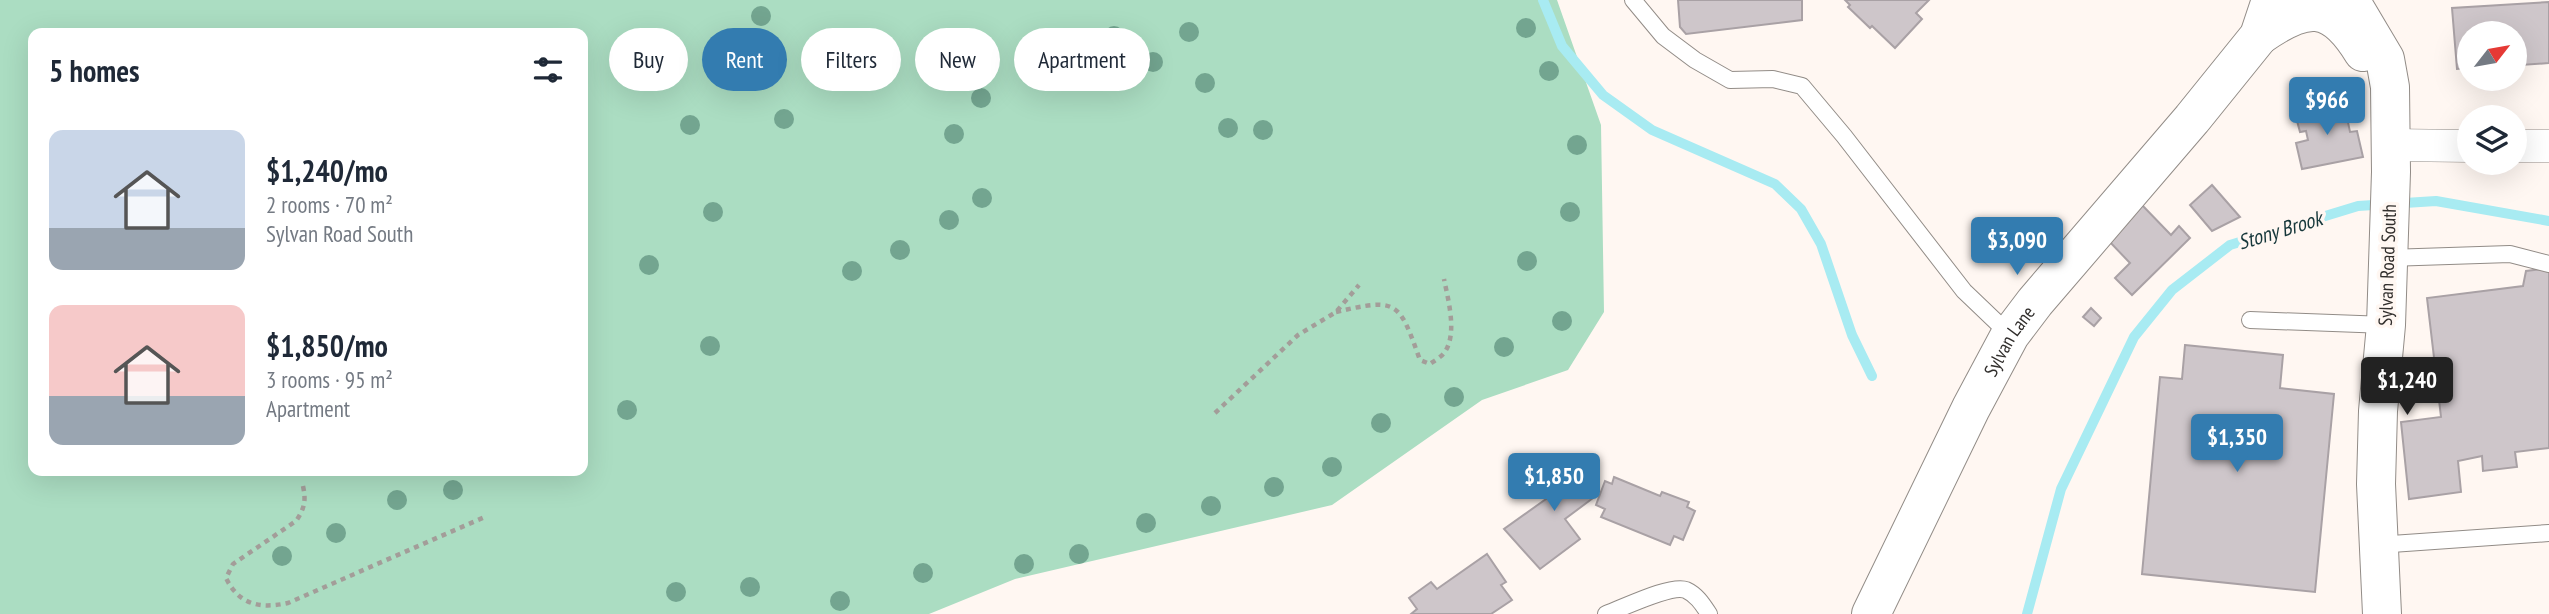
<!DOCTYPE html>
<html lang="en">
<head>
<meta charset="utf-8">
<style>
	:root { --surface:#fff; --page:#f2f2f3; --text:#1f2937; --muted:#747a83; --accent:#337cb0 }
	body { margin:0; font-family:"PT Sans Narrow",sans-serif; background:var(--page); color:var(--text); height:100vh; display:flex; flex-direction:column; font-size:26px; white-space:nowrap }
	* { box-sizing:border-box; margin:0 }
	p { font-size:23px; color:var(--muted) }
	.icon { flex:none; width:38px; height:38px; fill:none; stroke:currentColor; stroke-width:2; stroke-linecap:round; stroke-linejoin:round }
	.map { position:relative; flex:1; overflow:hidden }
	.panel { position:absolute; left:28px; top:28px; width:560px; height:448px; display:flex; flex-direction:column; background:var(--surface); border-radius:14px; box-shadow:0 7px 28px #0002 }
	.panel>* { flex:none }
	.hud { position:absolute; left:609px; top:28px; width:665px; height:63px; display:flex; gap:14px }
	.needle { width:46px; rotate:59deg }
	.controls { position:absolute; left:2457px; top:21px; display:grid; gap:14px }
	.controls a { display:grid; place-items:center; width:70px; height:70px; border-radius:50%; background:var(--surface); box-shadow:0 7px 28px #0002; font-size:35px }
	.price { position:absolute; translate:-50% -60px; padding:0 16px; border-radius:7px; background:var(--accent); color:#fff; font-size:23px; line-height:46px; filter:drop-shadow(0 2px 4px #0008) }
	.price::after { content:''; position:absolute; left:50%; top:42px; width:21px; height:16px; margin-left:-10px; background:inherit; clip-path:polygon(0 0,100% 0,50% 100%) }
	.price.selected { background:#222; color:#fff }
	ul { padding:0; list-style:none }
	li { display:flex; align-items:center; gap:21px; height:175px; padding:0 21px }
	li span { display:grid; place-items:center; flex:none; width:196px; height:140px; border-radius:14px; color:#555 }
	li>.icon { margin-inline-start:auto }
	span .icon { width:84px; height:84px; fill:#fffc; stroke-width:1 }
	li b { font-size:30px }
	h2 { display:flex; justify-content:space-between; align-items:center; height:84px; padding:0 21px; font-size:30px }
	.chip { padding:0 24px; border-radius:32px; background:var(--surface); box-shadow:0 7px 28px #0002; font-size:24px; line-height:63px }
	.chip.selected { background:var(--accent); color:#fff }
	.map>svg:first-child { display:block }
</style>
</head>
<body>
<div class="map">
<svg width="2549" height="614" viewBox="0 0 2549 614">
	<rect width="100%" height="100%" fill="#fff7f2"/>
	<path fill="#abddc2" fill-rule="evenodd" d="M0 0H1557L1601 125 1604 312 1568 370 1482 400 1332 505 1015 579 929 614H0ZM33 33H583V471H33Z"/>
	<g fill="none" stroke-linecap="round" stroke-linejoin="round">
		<g stroke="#a8ebf2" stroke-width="10">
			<path d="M1543 0 1562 46 1603 95 1652 130 1775 184 1801 209 1821 244 1852 335 1872 376"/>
			<path d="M2027 614 2061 489 2134 337 2172 290 2230 245 2358 206 2436 201 2549 221"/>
		</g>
	</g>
	<g fill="#cec6ca" stroke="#a9a1a5" stroke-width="2">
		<path d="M1678 0H1802V20L1686 34 1680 27Z"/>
		<path d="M1845 0H1929L1916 13 1922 19 1895 48 1872 26 1870 28 1848 7 1850 5Z"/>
		<path d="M2549 2V63L2521 65V62H2515V33H2469V68L2457 69 2452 8Z"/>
		<path d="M2328 102V106L2344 103 2350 132 2357 131 2363 157 2302 169 2296 143 2308 140 2306 131 2300 132 2296 117 2315 110 2314 104Z"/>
		<path d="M2212 185 2240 217 2212 231 2190 205Z"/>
		<path d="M2142 205 2171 235 2179 226 2190 238 2132 295 2115 278 2130 263 2107 239Z"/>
		<path d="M2549 268V448L2515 452 2517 467 2483 471 2482 456 2458 461 2461 492 2409 499 2401 422 2441 417 2427 298 2523 286 2526 271Z"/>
		<path d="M2091 308 2101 318 2094 326 2083 317Z"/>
		<path d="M2185 345 2283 355 2280 388 2334 394 2315 592 2142 574 2160 377 2182 379Z"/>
		<path d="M1565 457 1569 462 1571 460 1577 469 1584 464 1597 483 1588 490 1593 498 1565 519 1580 539 1540 569 1504 529 1546 499 1538 488 1549 481 1543 473Z"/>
		<path d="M1614 477 1660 496 1662 492 1689 502 1687 507 1695 511 1683 540 1674 536 1670 545 1601 517 1605 509 1596 505 1605 481 1612 484Z"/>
		<path d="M1487 554 1506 582 1501 585 1512 600 1491 614H1411L1417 609 1409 598 1431 582 1437 589Z"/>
	</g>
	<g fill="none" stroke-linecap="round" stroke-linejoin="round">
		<g stroke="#928c87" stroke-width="18">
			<g id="lane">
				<path d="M1633 0 1663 36 1695 60 1730 80 1773 79 1802 86 1844 136 1964 291 2010 335"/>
				<path d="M2388 258 2510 254 2549 264"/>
				<path d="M2250 320 2386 325"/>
				<path d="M2377 545 2549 533"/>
				<path d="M1606 614C1623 608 1671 584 1686 590 1697 595 1703 605 1709 614"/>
			</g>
		</g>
		<g stroke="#928c87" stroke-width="33">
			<g id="street">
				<path d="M2391 145 2469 146"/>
				<path d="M2515 146H2549"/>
			</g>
		</g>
		<g stroke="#928c87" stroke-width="40">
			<g id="secondary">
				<path d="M2350 0 2385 59 2390 87 2391 172 2386 325 2378 411 2376 484 2382 614"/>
				<path d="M2259 36C2306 3 2331 0 2363 52"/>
				<path id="s1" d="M1871 614 1971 408 2010 335 2035 302 2192 119 2259 36 2271 0"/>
			</g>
		</g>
		<g stroke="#a39d99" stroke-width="4.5" stroke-dasharray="5 5" stroke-linecap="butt">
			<path d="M1336 312C1399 297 1399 302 1420 360L1430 364C1434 361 1441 357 1444 353 1458 335 1448 299 1444 279"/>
			<path d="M1215 413 1298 335 1336 312 1359 285"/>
			<path d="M303 486C306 500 305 508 296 521L233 564 226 578C239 605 260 609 288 603L487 516"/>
		</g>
		<use href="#lane" stroke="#fff" stroke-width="16"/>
		<use href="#street" stroke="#fff" stroke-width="32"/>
		<use href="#secondary" stroke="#fff" stroke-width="38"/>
	</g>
	<g fill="#73a590">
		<circle cx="761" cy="16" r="10"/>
		<circle cx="1526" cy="28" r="10"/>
		<circle cx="1189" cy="32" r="10"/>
		<circle cx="1114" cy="36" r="10"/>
		<circle cx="1153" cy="62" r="10"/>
		<circle cx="1095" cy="67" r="10"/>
		<circle cx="1549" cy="71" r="10"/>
		<circle cx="1205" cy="83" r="10"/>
		<circle cx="981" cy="98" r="10"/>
		<circle cx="784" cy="119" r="10"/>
		<circle cx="690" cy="125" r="10"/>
		<circle cx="1228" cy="128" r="10"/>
		<circle cx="1263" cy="130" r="10"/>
		<circle cx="954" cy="134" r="10"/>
		<circle cx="1577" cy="145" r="10"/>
		<circle cx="982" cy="198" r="10"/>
		<circle cx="713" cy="212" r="10"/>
		<circle cx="1570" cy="212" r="10"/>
		<circle cx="949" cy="220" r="10"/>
		<circle cx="900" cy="250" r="10"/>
		<circle cx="1527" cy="261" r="10"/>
		<circle cx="649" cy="265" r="10"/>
		<circle cx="852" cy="271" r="10"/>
		<circle cx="1562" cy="321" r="10"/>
		<circle cx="710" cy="346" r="10"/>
		<circle cx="1504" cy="347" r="10"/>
		<circle cx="1454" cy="397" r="10"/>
		<circle cx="627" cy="410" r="10"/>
		<circle cx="1381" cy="423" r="10"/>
		<circle cx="1332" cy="467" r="10"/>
		<circle cx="1274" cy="487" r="10"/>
		<circle cx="453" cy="490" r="10"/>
		<circle cx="397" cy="500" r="10"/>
		<circle cx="1211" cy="506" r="10"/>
		<circle cx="1146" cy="523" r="10"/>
		<circle cx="336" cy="533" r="10"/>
		<circle cx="1079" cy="554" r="10"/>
		<circle cx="282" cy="556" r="10"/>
		<circle cx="1024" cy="564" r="10"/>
		<circle cx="923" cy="573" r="10"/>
		<circle cx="750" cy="587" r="10"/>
		<circle cx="676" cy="592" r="10"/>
		<circle cx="840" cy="601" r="10"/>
	</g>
	<g text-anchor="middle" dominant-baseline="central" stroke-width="7" stroke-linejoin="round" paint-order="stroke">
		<g font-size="19" fill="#312e2c" stroke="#fff7f2">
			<text transform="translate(2387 265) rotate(-88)">Sylvan Road South</text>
			<text stroke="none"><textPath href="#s1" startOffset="306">Sylvan Lane</textPath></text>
		</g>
		<g font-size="21" font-style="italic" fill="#16373a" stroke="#fff7f2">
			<text transform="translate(2280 230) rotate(-17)">Stony Brook</text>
		</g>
	</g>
</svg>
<div class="controls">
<a><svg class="needle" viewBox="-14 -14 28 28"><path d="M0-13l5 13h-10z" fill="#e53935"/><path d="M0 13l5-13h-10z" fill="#747a83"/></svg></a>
<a><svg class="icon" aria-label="layers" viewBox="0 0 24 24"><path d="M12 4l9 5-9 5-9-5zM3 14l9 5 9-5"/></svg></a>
</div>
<b class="price" style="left:2327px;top:137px">$966</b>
<b class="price" style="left:2017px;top:277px">$3,090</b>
<b class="price selected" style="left:2407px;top:417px">$1,240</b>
<b class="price" style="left:2237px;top:474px">$1,350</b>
<b class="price" style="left:1554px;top:513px">$1,850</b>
<div class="hud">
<a class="chip">Buy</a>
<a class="chip selected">Rent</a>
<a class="chip">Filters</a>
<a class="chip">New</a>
<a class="chip">Apartment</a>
</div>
<section class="panel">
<h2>5 homes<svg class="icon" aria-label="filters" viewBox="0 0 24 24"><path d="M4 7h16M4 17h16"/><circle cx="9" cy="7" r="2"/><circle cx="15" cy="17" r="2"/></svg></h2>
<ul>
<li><span style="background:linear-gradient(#c9d6e8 70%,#9aa5b1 0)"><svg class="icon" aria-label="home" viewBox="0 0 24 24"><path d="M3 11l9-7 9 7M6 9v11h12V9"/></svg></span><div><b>$1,240/mo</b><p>2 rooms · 70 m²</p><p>Sylvan Road South</p></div></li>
<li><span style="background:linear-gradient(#f6c9c9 65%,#9aa5b1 0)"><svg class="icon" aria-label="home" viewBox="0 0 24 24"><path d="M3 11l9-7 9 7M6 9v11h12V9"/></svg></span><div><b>$1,850/mo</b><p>3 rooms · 95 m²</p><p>Apartment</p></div></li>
</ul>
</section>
</div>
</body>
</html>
